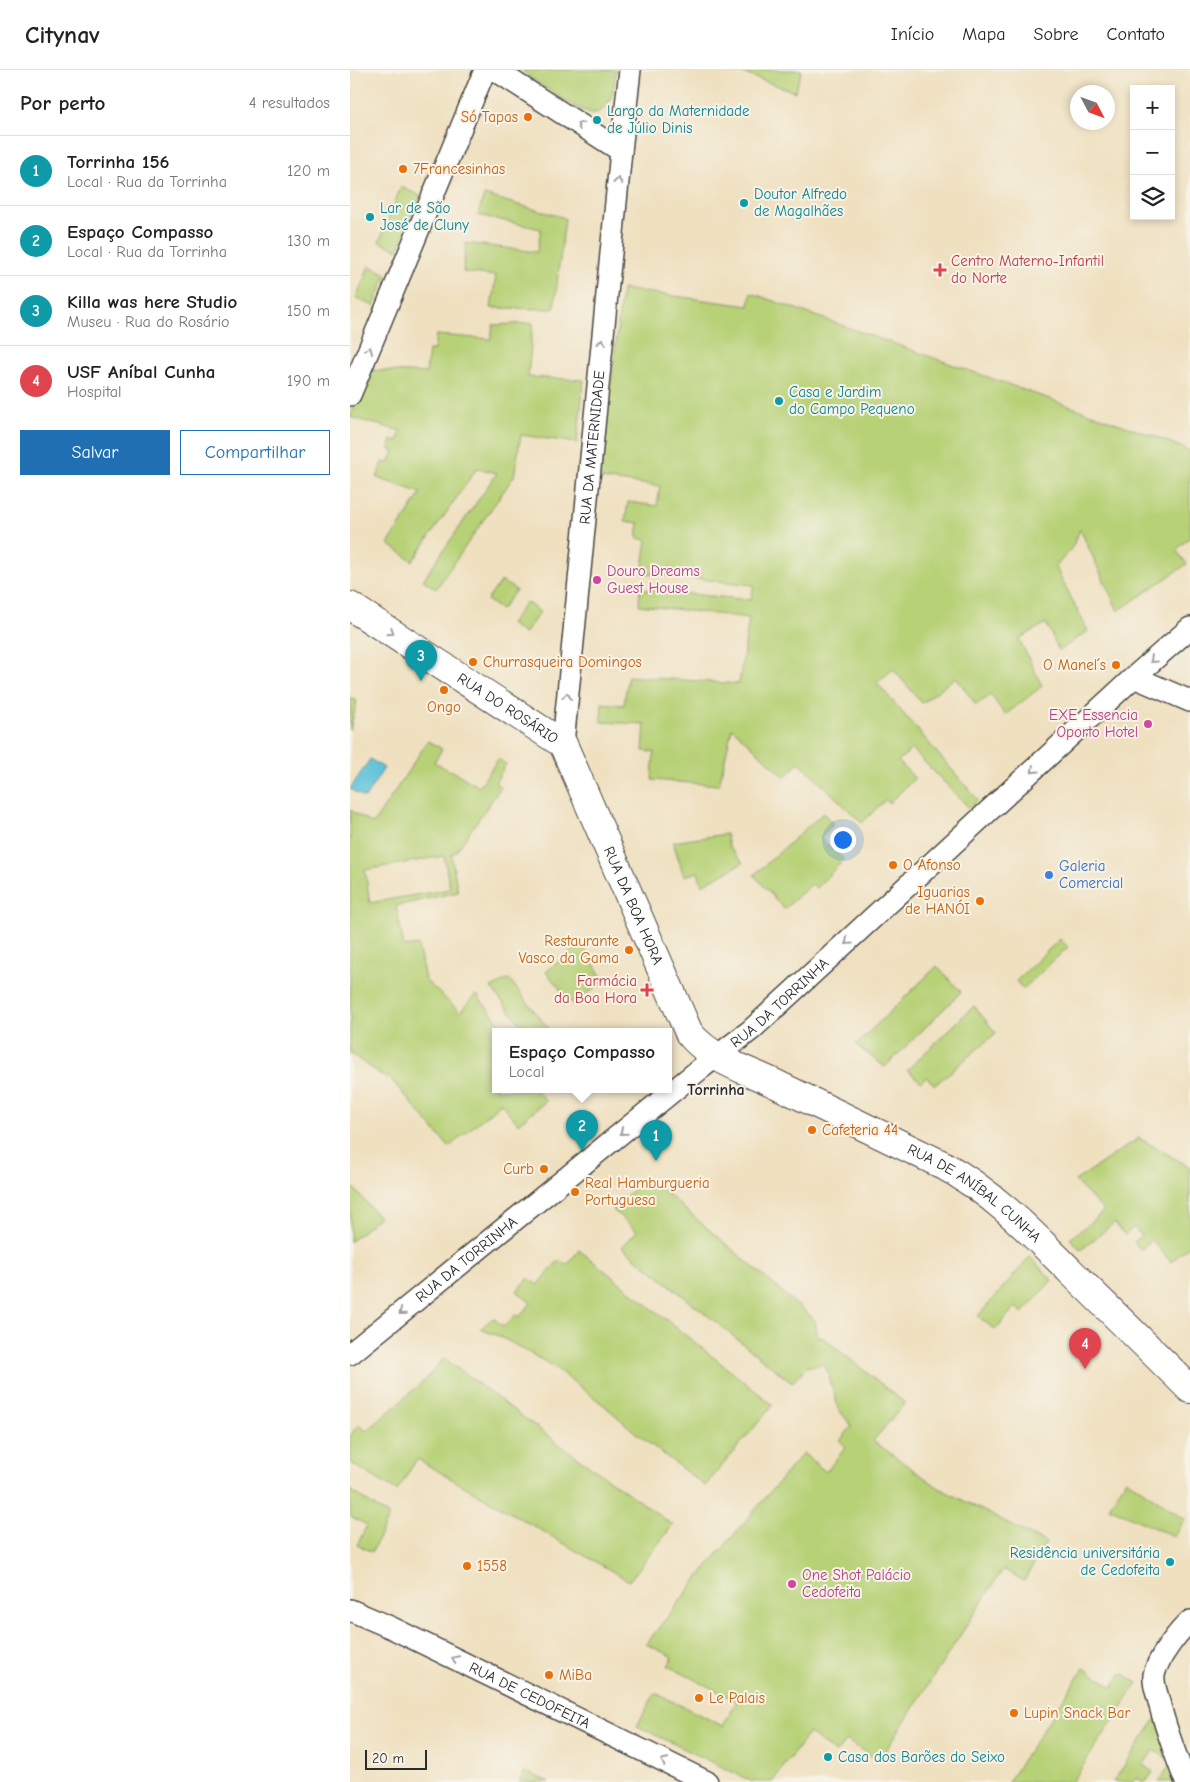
<!DOCTYPE html>
<html lang="pt">
<meta charset="utf-8">
<style>
body{margin:0;font-family:"Comic Neue",sans-serif;background:#f2f2f2;color:#222}
.controls{position:absolute;right:15px;top:15px;display:grid;overflow:hidden;border-radius:0px;box-shadow:0 2px 8px #0003}
.controls button{width:45px;height:45px;display:grid;place-items:center;padding:0;border:0;border-bottom:1px solid #e0e0e0;background:#fff;color:#222;font:25px sans-serif}
.compass{position:absolute;left:720px;top:15px;width:45px;height:45px;border-radius:50%;background:#fff;box-shadow:0 2px 8px #0003;rotate:131deg}
.scale{position:absolute;left:15px;bottom:12px;width:62px;box-sizing:border-box;padding-left:5px;border:2px solid #2b2b2b;border-top:0;font-size:14px;line-height:18px;white-space:nowrap;color:#2b2b2b;-webkit-text-stroke:4px #f7f3e8;paint-order:stroke}
.you{position:absolute;left:492px;top:769px;width:18px;height:18px;margin:-12px;border:4px solid #fff;border-radius:50%;background:#1a73e8;box-shadow:0 0 0 8px #1a73e833}
.badge{display:grid;place-items:center;width:32px;height:32px;border-radius:50%;background:#1f6fb2;color:#fff;font-size:16px;font-weight:700}
.pin{position:absolute;translate:-50% -41px;filter:drop-shadow(0 1px 2px #0008)}
.pin::after{content:'';position:absolute;top:26px;width:18px;height:15px;background:inherit;clip-path:polygon(0 0,100% 0,50% 100%)}
.popup{position:absolute;left:142px;top:958px;width:180px;height:65px;box-sizing:border-box;display:grid;place-content:center;border-radius:0px;background:#fff;filter:drop-shadow(0 1px 4px #0005);font-size:16px;white-space:nowrap;color:#767676}
.popup b{font-size:19px;color:#222}
.popup::after{content:'';position:absolute;left:50%;top:100%;margin-left:-10px;border:10px solid transparent;border-top-color:#fff}
.list{margin:0;padding:0;list-style:none}
h2{display:flex;justify-content:space-between;align-items:center;height:65px;margin:0;padding:0 20px;font-size:21px}
h2 small{font-size:16px;font-weight:400;color:#767676}
.list li{display:grid;grid-template-columns:32px 1fr auto;gap:15px;align-items:center;box-sizing:border-box;height:70px;padding:0 20px;border-top:1px solid #e0e0e0}
.list b{display:block;font-size:19px;white-space:nowrap}
.list p{margin:0;font-size:16px;white-space:nowrap;color:#767676}
.list em{font-size:16px;font-style:normal;color:#767676}
.actions{display:flex;gap:10px;padding:15px 20px}
.actions a{flex:1;padding:11px 0;border:1px solid #1f6fb2;border-radius:0px;text-align:center;font-size:18px;color:#1f6fb2}
.actions .main{background:#1f6fb2;color:#fff}
.icon{flex:none;width:28px;height:28px;fill:none;stroke:currentColor;stroke-width:2;stroke-linecap:round;stroke-linejoin:round}
.map{position:relative;flex:none;width:840px;height:1712px;overflow:hidden}
header{display:flex;align-items:center;gap:30px;box-sizing:border-box;height:70px;padding:0 25px;background:#fff;border-bottom:1px solid #e0e0e0}
header strong{font-size:24px}
nav{display:flex;gap:28px;margin-inline-start:auto;font-size:18px}
main{display:flex}
aside{flex:1;background:#fff}
.map>svg:first-child{display:block}
.green{fill:#b7d177;stroke:#717e51;fill-rule:evenodd}
.water{fill:#5dc2da;stroke:#447682}
.lines{fill:none;stroke-linecap:round;stroke-linejoin:round}
.minor-casing{stroke:#484641;stroke-width:24}
.tertiary-casing{stroke:#484641;stroke-width:30}
.minor{stroke:#fff;stroke-width:21}
.tertiary{stroke:#fff;stroke-width:28}
.oneway{stroke:#a0a0a0}
.food-dot{fill:#e8710a;stroke:#f7f3e8;stroke-width:2}
.culture-dot{fill:#0f9aa8;stroke:#f7f3e8;stroke-width:2}
.health-dot{fill:#e0444e;stroke:#f7f3e8;stroke-width:2}
.hotel-dot{fill:#d1479c;stroke:#f7f3e8;stroke-width:2}
.shop-dot{fill:#3f7fe0;stroke:#f7f3e8;stroke-width:2}
.labels{text-anchor:middle;dominant-baseline:central;stroke-width:4;stroke-linejoin:round;paint-order:stroke}
.culture-label{font-size:15px;fill:#0d838f;stroke:#f7f3e8;text-anchor:start}
.food-label{font-size:15px;fill:#c56008;stroke:#f7f3e8;text-anchor:start}
.health-label{font-size:15px;fill:#be3a42;stroke:#f7f3e8;text-anchor:start}
.street-label{font-size:15px;fill:#2b2b2b;stroke:#f7f3e8}
.hotel-label{font-size:15px;fill:#b23c85;stroke:#f7f3e8;text-anchor:start}
.shop-label{font-size:15px;fill:#366cbe;stroke:#f7f3e8;text-anchor:start}
.neighbourhood-label{font-size:16px;font-weight:bold;fill:#2b2b2b;stroke:#f7f3e8}
</style>
<header>
<strong>Citynav</strong>
<nav><a>Início</a><a>Mapa</a><a>Sobre</a><a>Contato</a></nav>
</header>
<main>
<aside>
<h2>Por perto<small>4 resultados</small></h2>
<ul class="list">
<li><span class="badge" style="background:#0f9aa8">1</span><div><b>Torrinha 156</b><p>Local · Rua da Torrinha</p></div><em>120 m</em></li>
<li><span class="badge" style="background:#0f9aa8">2</span><div><b>Espaço Compasso</b><p>Local · Rua da Torrinha</p></div><em>130 m</em></li>
<li><span class="badge" style="background:#0f9aa8">3</span><div><b>Killa was here Studio</b><p>Museu · Rua do Rosário</p></div><em>150 m</em></li>
<li><span class="badge" style="background:#e0444e">4</span><div><b>USF Aníbal Cunha</b><p>Hospital</p></div><em>190 m</em></li>
</ul>
<div class="actions"><a class="main">Salvar</a><a>Compartilhar</a></div>
</aside>
<div class="map">
<svg width="840" height="1712" viewBox="0 0 840 1712">
<rect width="100%" height="100%" fill="#f7f3e8"/>
<filter id="ink" filterUnits="userSpaceOnUse"><feTurbulence type="fractalNoise" baseFrequency=".02" numOctaves="2"/><feDisplacementMap in="SourceGraphic" scale="10" xChannelSelector="R" yChannelSelector="G"/><feConvolveMatrix kernelMatrix="1 2 1 2 8 2 1 2 1" color-interpolation-filters="sRGB"/></filter>
<filter id="wash" filterUnits="userSpaceOnUse"><feTurbulence type="fractalNoise" baseFrequency=".0096" numOctaves="4" result="noise"/><feDisplacementMap in="SourceGraphic" scale="20" xChannelSelector="R" yChannelSelector="G"/><feGaussianBlur stdDeviation="1.12" result="paint"/><feColorMatrix in="noise" values="0 0 0 0 0 0 0 0 0 0 0 0 0 0 0 0 0 1.4 0 .05"/><feComposite in="paint" operator="in"/></filter>
<g filter="url(#wash)">
<rect width="100%" height="100%" fill="#efe0c0"/>
<g class="green">
<path d="M 172,0 L 266,0 C 264,11 264,24 258,34 C 255,39 249,43 243,43 C 229,42 192,15 179,7 Z"/>
<path d="M 384,0 L 452,0 L 445,22 Z"/>
<path d="M 51,117 L 71,126 L 48,180 L 29,172 Z"/>
<path d="M 134,125 L 215,148 L 204,239 L 141,238 L 146,206 L 113,202 L 116,173 L 187,182 L 191,159 L 128,145 Z"/>
<path d="M 19,196 L 37,204 L 24,236 L 6,228 Z"/>
<path d="M 272,219 L 399,236 L 401,223 L 812,369 L 840,381 L 840,467 L 826,480 L 837,494 L 768,541 L 730,459 C 724,476 718,485 705,496 L 738,561 L 709,581 L 696,553 L 669,569 L 692,616 L 655,645 L 641,625 L 626,635 L 606,607 L 572,633 L 543,599 L 527,613 L 628,730 L 619,738 L 562,679 L 548,691 L 565,708 L 539,733 L 535,730 L 512,753 L 449,692 L 435,707 L 382,658 L 369,715 L 302,710 L 304,682 L 293,681 L 295,654 L 251,652 L 252,633 L 274,635 L 278,606 L 389,614 L 399,548 L 289,535 L 290,519 L 401,530 L 404,515 L 292,503 L 297,470 L 287,468 L 289,453 L 275,451 L 278,432 L 307,436 L 310,416 L 250,409 Z"/>
<path d="M 183,253 L 178,307 L 234,310 L 227,373 L 171,365 L 164,406 L 86,519 L 73,510 L 147,403 L 127,398 L 63,491 L 38,474 L 71,423 L 27,408 L 32,392 L 39,393 L 44,381 L 39,379 L 42,370 L 47,372 L 51,361 L 0,347 L 20,300 L 76,303 L 79,280 L 84,280 L 86,265 L 141,269 L 143,255 Z"/>
<path d="M 151,511 L 166,520 L 151,540 L 137,530 Z"/>
<path d="M 176,532 L 190,542 L 174,564 L 160,554 Z"/>
<path d="M 0,628 L 7,631 L 0,660 Z"/>
<path d="M 78,671 L 92,679 L 84,692 L 100,701 L 101,700 L 129,717 L 148,689 L 156,694 L 145,713 L 151,717 L 105,783 L 101,784 L 108,822 L 46,836 L 54,877 L 68,875 L 75,910 L 110,942 L 126,924 L 157,962 L 146,962 L 146,1020 L 186,1020 L 196,1031 L 168,1054 L 151,1033 L 99,1077 L 39,1007 L 37,1009 L 0,983 L 0,740 L 23,754 ZM 94,786 L 100,819 L 20,833 L 15,800 Z"/>
<path d="M 473,743 L 483,754 L 470,768 L 494,790 L 466,818 L 462,814 L 434,839 L 404,805 Z"/>
<path d="M 376,764 L 379,777 L 393,793 L 352,815 L 348,802 L 334,806 L 323,772 Z"/>
<path d="M 710,869 L 718,877 L 673,919 L 666,911 Z"/>
<path d="M 231,873 L 254,911 L 223,935 L 196,902 Z"/>
<path d="M 587,896 L 611,922 L 535,997 L 506,975 Z"/>
<path d="M 159,909 L 198,958 L 193,962 L 177,962 L 141,918 Z"/>
<path d="M 624,936 L 646,963 L 585,1015 L 576,1007 L 571,1012 L 557,1000 Z"/>
<path d="M 789,1068 L 840,1097 L 840,1175 L 821,1192 L 802,1170 L 791,1180 L 784,1172 L 791,1166 L 784,1157 L 775,1165 L 764,1153 L 731,1180 L 720,1169 L 754,1141 L 725,1111 Z"/>
<path d="M 302,1111 L 465,1250 L 468,1268 L 471,1266 L 555,1333 L 523,1371 L 589,1418 L 696,1473 L 674,1511 L 653,1499 L 529,1691 L 496,1670 L 486,1683 L 459,1663 L 422,1712 L 403,1712 L 287,1656 L 305,1623 L 373,1656 L 387,1631 L 318,1596 L 323,1587 L 296,1574 L 356,1498 L 453,1383 L 476,1402 L 496,1377 L 490,1371 L 502,1356 L 489,1340 L 475,1294 L 456,1297 L 442,1313 L 272,1177 L 287,1161 L 263,1140 L 289,1113 L 295,1118 Z"/>
<path d="M 0,1114 L 29,1147 L 0,1172 Z"/>
<path d="M 229,1180 L 423,1335 L 355,1416 L 287,1364 L 255,1336 L 203,1296 L 149,1266 L 130,1259 L 143,1248 L 154,1257 L 165,1245 L 169,1247 L 181,1233 L 167,1221 L 178,1208 L 188,1215 L 209,1190 L 217,1195 Z"/>
<path d="M 680,1187 L 702,1210 L 673,1243 L 665,1237 L 645,1260 L 628,1246 Z"/>
<path d="M 94,1288 L 213,1377 L 323,1455 L 279,1511 L 67,1389 L 47,1421 L 0,1393 L 0,1366 L 8,1355 L 17,1361 L 75,1310 Z"/>
<path d="M 776,1409 L 835,1449 L 824,1467 L 759,1437 Z"/>
<path d="M 0,1420 L 39,1446 L 22,1482 L 7,1475 L 17,1455 L 0,1446 Z"/>
<path d="M 734,1598 L 763,1617 L 772,1603 L 788,1613 L 722,1712 L 658,1712 Z"/>
<path d="M 807,1647 L 829,1712 L 809,1712 L 822,1692 L 804,1680 L 793,1695 L 803,1702 L 796,1712 L 793,1712 L 786,1707 L 783,1712 L 763,1712 Z"/>
<path d="M 174,1701 L 199,1712 L 169,1712 Z"/>
</g>
<path class="water" d="M 20,689 L 34,698 L 15,728 L 0,719 Z"/>
</g>
<g filter="url(#ink)">
<g class="lines">
<g class="minor-casing">
<g id="minor">
<path d="M 145,0 L 271,81"/>
<path d="M 0,325 L 135,0"/>
<path d="M 784,607 L 840,631"/>
<path id="s1" d="M 213,674 L 271,81 L 280,0"/>
<path id="s2" d="M 0,1284 L 350,999 L 401,960 L 784,607 L 840,558"/>
<path id="s3" d="M 0,1540 L 42,1558 L 357,1712"/>
<path d="M 836,1712 C 825,1684 815,1657 808,1628 C 806,1621 803,1613 804,1605 C 807,1589 828,1562 840,1551"/>
</g>
</g>
<g class="tertiary-casing">
<g id="tertiary">
<path id="s4" d="M 0,536 L 213,674 L 339,963 C 362,991 398,1000 430,1016 C 484,1042 538,1068 591,1094 C 641,1121 680,1161 720,1201 C 760,1240 800,1279 840,1319"/>
</g>
</g>
<use href="#minor" class="minor"/>
<use href="#tertiary" class="tertiary"/>
</g>
<defs><path id="oneway-chevron" d="M-2-3.5L2.5 0L-2 3.5" fill="none" stroke-width="1.6" stroke-linecap="round" stroke-linejoin="round" transform="scale(1.25)"/></defs>
<g class="oneway">
<use href="#oneway-chevron" transform="translate(230 55) rotate(-147)"/>
<use href="#oneway-chevron" transform="translate(268 111) rotate(-84)"/>
<use href="#oneway-chevron" transform="translate(252 272) rotate(-84)"/>
<use href="#oneway-chevron" transform="translate(19 280) rotate(-67)"/>
<use href="#oneway-chevron" transform="translate(41 562) rotate(33)"/>
<use href="#oneway-chevron" transform="translate(803 590) rotate(138)"/>
<use href="#oneway-chevron" transform="translate(217 626) rotate(-84)"/>
<use href="#oneway-chevron" transform="translate(684 700) rotate(137)"/>
<use href="#oneway-chevron" transform="translate(498 872) rotate(138)"/>
<use href="#oneway-chevron" transform="translate(273 1062) rotate(141)"/>
<use href="#oneway-chevron" transform="translate(52 1242) rotate(141)"/>
<use href="#oneway-chevron" transform="translate(105 1589) rotate(-154)"/>
<use href="#oneway-chevron" transform="translate(314 1691) rotate(-154)"/>
</g>
</g>
<g class="food-dot">
<circle cx="178" cy="47" r="5"/>
<circle cx="53" cy="99" r="5"/>
<circle cx="123" cy="592" r="5"/>
<circle cx="766" cy="595" r="5"/>
<circle cx="94" cy="620" r="5"/>
<circle cx="543" cy="795" r="5"/>
<circle cx="630" cy="831" r="5"/>
<circle cx="279" cy="880" r="5"/>
<circle cx="462" cy="1060" r="5"/>
<circle cx="194" cy="1099" r="5"/>
<circle cx="225" cy="1122" r="5"/>
<circle cx="117" cy="1496" r="5"/>
<circle cx="199" cy="1605" r="5"/>
<circle cx="349" cy="1628" r="5"/>
<circle cx="664" cy="1643" r="5"/>
</g>
<g class="culture-dot">
<circle cx="247" cy="50" r="5"/>
<circle cx="394" cy="133" r="5"/>
<circle cx="20" cy="147" r="5"/>
<circle cx="429" cy="331" r="5"/>
<circle cx="820" cy="1492" r="5"/>
<circle cx="478" cy="1687" r="5"/>
</g>
<g class="health-dot">
<path d="M587.5 192.5h5v5h5v5h-5v5h-5v-5h-5v-5h5z"/>
<path d="M294.5 912.5h5v5h5v5h-5v5h-5v-5h-5v-5h5z"/>
</g>
<g class="hotel-dot">
<circle cx="247" cy="510" r="5"/>
<circle cx="798" cy="654" r="5"/>
<circle cx="442" cy="1514" r="5"/>
</g>
<circle class="shop-dot" cx="699" cy="805" r="5"/>
<g class="labels">
<g class="culture-label">
<text x="257" y="41">Largo da Maternidade<tspan x="257" dy="17">de Júlio Dinis</tspan></text>
<text x="404" y="124">Doutor Alfredo<tspan x="404" dy="17">de Magalhães</tspan></text>
<text x="30" y="138">Lar de São<tspan x="30" dy="17">José de Cluny</tspan></text>
<text x="439" y="322">Casa e Jardim<tspan x="439" dy="17">do Campo Pequeno</tspan></text>
<text x="810" y="1483" text-anchor="end">Residência universitária<tspan x="810" dy="17">de Cedofeita</tspan></text>
<text x="488" y="1687">Casa dos Barões do Seixo</text>
</g>
<g class="food-label">
<text x="168" y="47" text-anchor="end">Só Tapas</text>
<text x="63" y="99">7Francesinhas</text>
<text x="133" y="592">Churrasqueira Domingos</text>
<text x="756" y="595" text-anchor="end">O Manel´s</text>
<text x="94" y="637" text-anchor="middle">Ongo</text>
<text x="553" y="795">O Afonso</text>
<text x="620" y="822" text-anchor="end">Iguarias<tspan x="620" dy="17">de HANÓI</tspan></text>
<text x="269" y="871" text-anchor="end">Restaurante<tspan x="269" dy="17">Vasco da Gama</tspan></text>
<text x="472" y="1060">Cafeteria 44</text>
<text x="184" y="1099" text-anchor="end">Curb</text>
<text x="235" y="1113">Real Hamburgueria<tspan x="235" dy="17">Portuguesa</tspan></text>
<text x="127" y="1496">1558</text>
<text x="209" y="1605">MiBa</text>
<text x="359" y="1628">Le Palais</text>
<text x="674" y="1643">Lupin Snack Bar</text>
</g>
<g class="health-label">
<text x="601" y="191">Centro Materno-Infantil<tspan x="601" dy="17">do Norte</tspan></text>
<text x="287" y="911" text-anchor="end">Farmácia<tspan x="287" dy="17">da Boa Hora</tspan></text>
</g>
<g class="street-label">
<text stroke="none"><textPath href="#s1" startOffset="298">RUA DA MATERNIDADE</textPath></text>
<text stroke="none"><textPath href="#s4" startOffset="188">RUA DO ROSÁRIO</textPath></text>
<text stroke="none"><textPath href="#s4" startOffset="430">RUA DA BOA HORA</textPath></text>
<text stroke="none"><textPath href="#s2" startOffset="555">RUA DA TORRINHA</textPath></text>
<text stroke="none"><textPath href="#s4" startOffset="898">RUA DE ANÍBAL CUNHA</textPath></text>
<text stroke="none"><textPath href="#s2" startOffset="150">RUA DA TORRINHA</textPath></text>
<text stroke="none"><textPath href="#s3" startOffset="199">RUA DE CEDOFEITA</textPath></text>
</g>
<g class="hotel-label">
<text x="257" y="501">Douro Dreams<tspan x="257" dy="17">Guest House</tspan></text>
<text x="788" y="645" text-anchor="end">EXE Essencia<tspan x="788" dy="17">Oporto Hotel</tspan></text>
<text x="452" y="1505">One Shot Palácio<tspan x="452" dy="17">Cedofeita</tspan></text>
</g>
<g class="shop-label">
<text x="709" y="796">Galeria<tspan x="709" dy="17">Comercial</tspan></text>
</g>
<g class="neighbourhood-label">
<text x="366" y="1020">Torrinha</text>
</g>
</g>
</svg>
<div class="controls">
<button>+</button>
<button>−</button>
<button><svg class="icon" aria-label="layers" viewBox="0 0 24 24"><path d="M12 4l9 5-9 5-9-5zM3 14l9 5 9-5"/></svg></button>
</div>
<svg class="compass" viewBox="-18 -18 36 36"><path d="M0-13l5 13h-10z" fill="#e53935"/><path d="M0 13l5-13h-10z" fill="#767676"/></svg>
<div class="scale">20 m</div>
<div class="you"></div>
<div class="pin badge" style="left:306px;top:1091px;background:#0f9aa8">1</div>
<div class="pin badge" style="left:232px;top:1081px;background:#0f9aa8">2</div>
<div class="popup"><b>Espaço Compasso</b>Local</div>
<div class="pin badge" style="left:71px;top:611px;background:#0f9aa8">3</div>
<div class="pin badge" style="left:735px;top:1299px;background:#e0444e">4</div>
</div>
</main>
